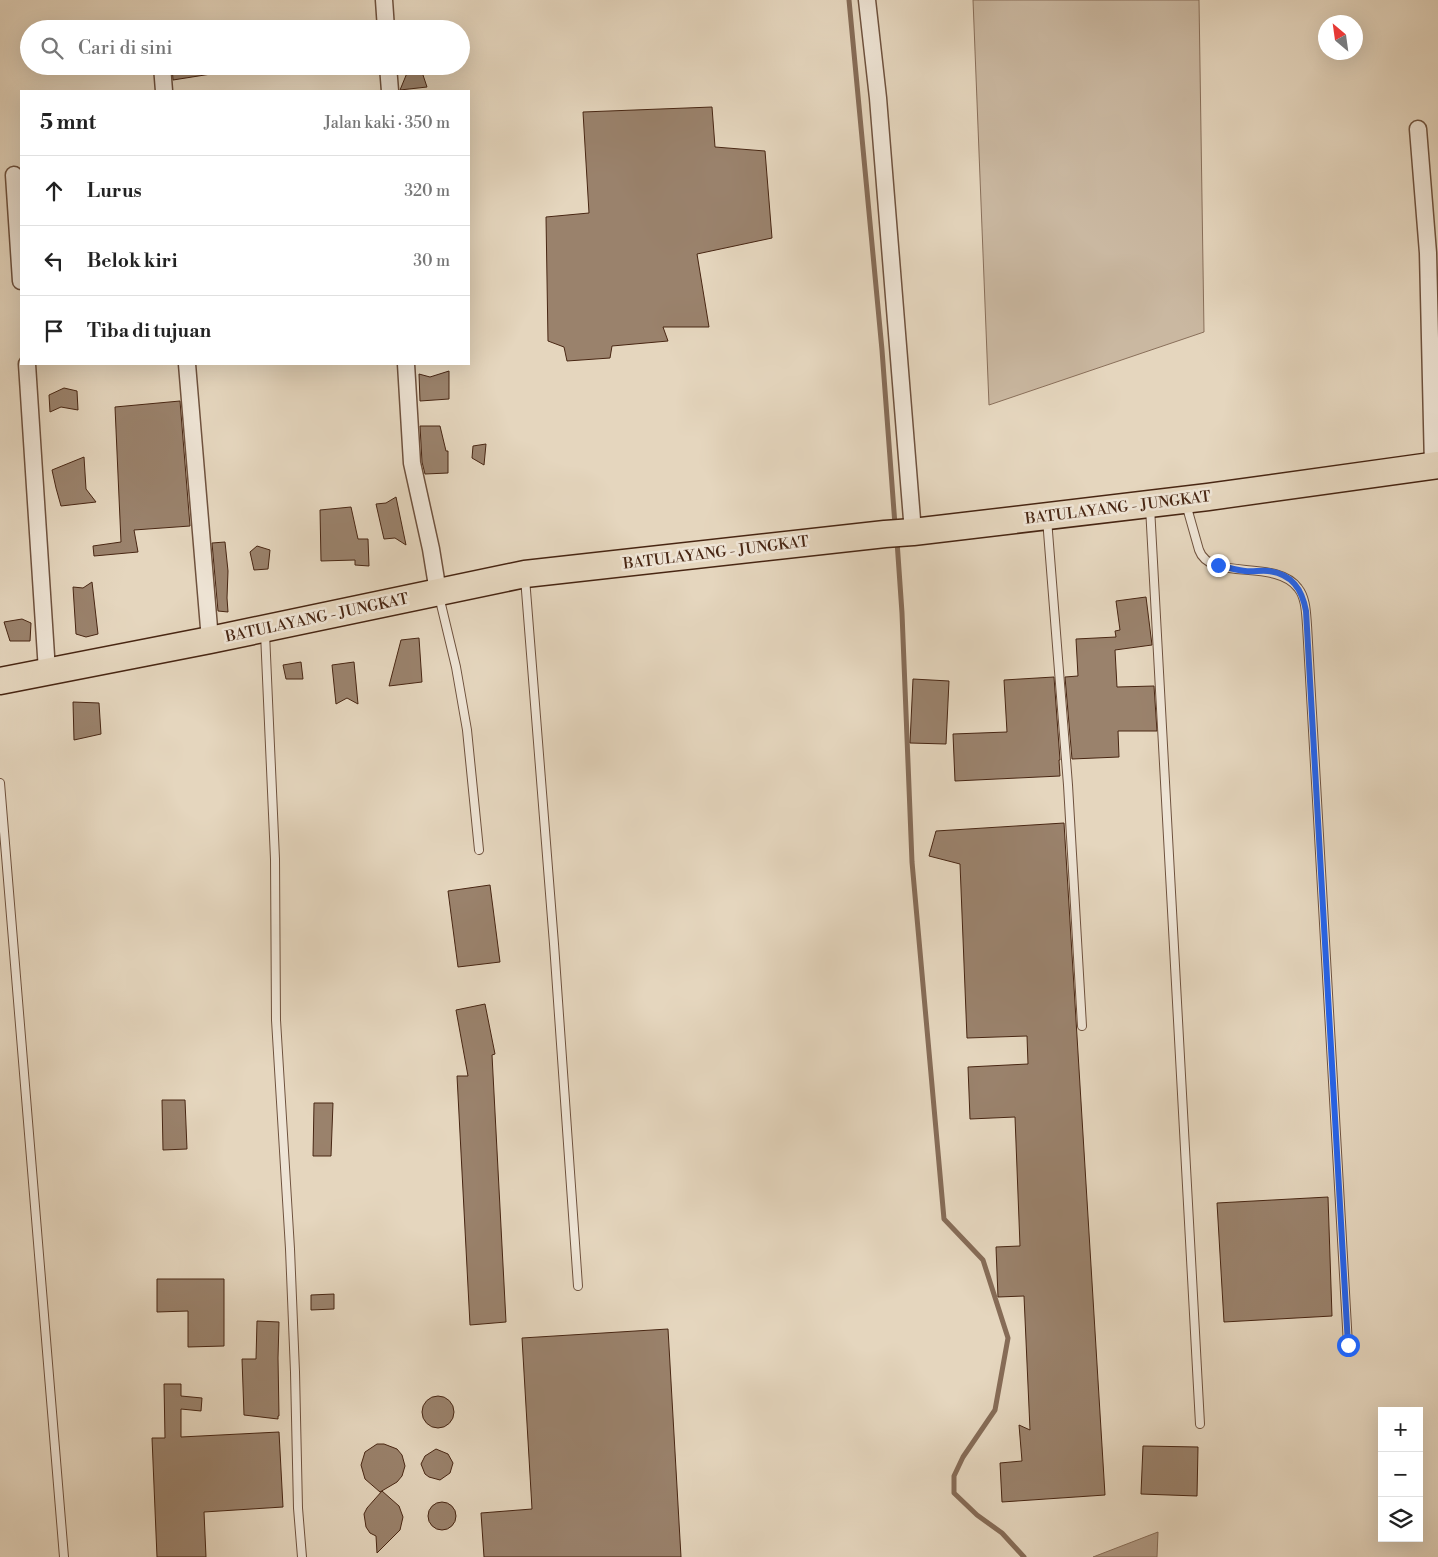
<!DOCTYPE html>
<html lang="id">
<meta charset="utf-8">
<style>
body{margin:0;font-family:"Libre Bodoni",serif;background:#f2f2f2;color:#222}
.controls{position:absolute;right:15px;bottom:15px;display:grid;overflow:hidden;border-radius:0px;box-shadow:0 5px 20px #0002}
.controls button{width:45px;height:45px;display:grid;place-items:center;padding:0;border:0;border-bottom:1px solid #e0e0e0;background:#fff;color:#222;font:25px sans-serif}
.compass{position:absolute;left:1318px;top:15px;width:45px;height:45px;border-radius:50%;background:#fff;box-shadow:0 5px 20px #0002;rotate:331deg}
.stop{position:absolute;width:15px;height:15px;margin:-11px;border:4px solid #2563eb;border-radius:50%;background:#fff}
.stop.end{background:#2563eb;border-color:#fff;box-shadow:0 1px 5px #0008}
.list{margin:0;padding:0;list-style:none}
h2{display:flex;justify-content:space-between;align-items:center;height:65px;margin:0;padding:0 20px;font-size:21px}
h2 small{font-size:16px;font-weight:400;color:#767676}
.list li{display:grid;grid-template-columns:32px 1fr auto;gap:15px;align-items:center;box-sizing:border-box;height:70px;padding:0 20px;border-top:1px solid #e0e0e0}
.list b{display:block;font-size:19px;white-space:nowrap}
.list em{font-size:16px;font-style:normal;color:#767676}
.icon{flex:none;width:28px;height:28px;fill:none;stroke:currentColor;stroke-width:2;stroke-linecap:round;stroke-linejoin:round}
.map{position:relative;flex:none;width:1438px;height:1557px;overflow:hidden}
.search{position:absolute;background:#fff;box-shadow:0 5px 20px #0002;left:20px;top:20px;width:450px;height:55px;display:flex;align-items:center;gap:12px;box-sizing:border-box;padding:0 18px;border-radius:28px;color:#767676;font-size:19px}
.panel{position:absolute;background:#fff;box-shadow:0 5px 20px #0002;left:20px;top:90px;width:450px;height:275px;border-radius:0px}
.map>svg:first-child{display:block}
.green{fill:#cab8a1;stroke:#896f5a}
.water{fill:#b09a84;stroke:#866c57}
.lines{fill:none;stroke-linecap:round;stroke-linejoin:round}
.stream{stroke:#866c57;stroke-width:5}
.building{fill:#9a826c;stroke:#482613}
.service-casing{stroke:#6f523e;stroke-width:10}
.minor-casing{stroke:#6f523e;stroke-width:19}
.trunk-casing{stroke:#482613;stroke-width:29}
.service{stroke:#eee4d5;stroke-width:8}
.minor{stroke:#eee4d5;stroke-width:16}
.trunk{stroke:#e5d6be;stroke-width:26}
.route{stroke:#2563eb;stroke-width:6}
.labels{text-anchor:middle;dominant-baseline:central;stroke-width:5;stroke-linejoin:round;paint-order:stroke}
.street-label{font-size:15px;fill:#482613;stroke:#eee4d5}
</style>
<div class="map">
<svg width="1438" height="1557" viewBox="0 0 1438 1557">
<rect width="100%" height="100%" fill="#e5d6be"/>
<filter id="stains"><feTurbulence type="fractalNoise" baseFrequency=".004" numOctaves="4"/><feColorMatrix values="0 0 0 0 .2 0 0 0 0 .09 0 0 0 0 .02 0 0 0 .5 -.17"/></filter>
<radialGradient id="worn" r=".72"><stop offset=".6" stop-color="#630" stop-opacity="0"/><stop offset="1" stop-color="#630" stop-opacity=".3"/></radialGradient>
<path class="green" d="M 973,0 L 1199,0 L 1204,332 L 989,405 Z"/>
<path class="water" d="M 1158,1532 L 1157,1557 L 1093,1557 Z"/>
<g class="lines">
<g class="stream">
<path d="M 849,0 L 882,350 L 895,525"/>
<path d="M 897,541 L 902,613 L 912,862 L 944,1219 L 983,1260 L 1008,1338 L 995,1410 L 963,1457 L 954,1476 L 954,1493 L 977,1515 L 1002,1533 L 1024,1557"/>
</g>
</g>
<g class="building">
<path d="M 172,66 L 210,66 L 211,74 L 173,80 Z"/>
<path d="M 422,72 L 427,87 L 400,90 L 407,73 Z"/>
<path d="M 712,107 L 715,147 L 765,151 L 772,238 L 697,254 L 709,327 L 663,327 L 668,341 L 612,346 L 610,358 L 567,361 L 564,347 L 548,341 L 546,217 L 589,213 L 583,112 Z"/>
<path d="M 449,371 L 449,399 L 420,401 L 419,374 L 430,377 Z"/>
<path d="M 64,388 L 77,391 L 78,410 L 61,407 L 50,412 L 49,395 Z"/>
<path d="M 180,401 L 190,526 L 134,530 L 138,552 L 94,556 L 93,546 L 121,542 L 115,407 Z"/>
<path d="M 420,426 L 440,426 L 446,451 L 448,451 L 448,473 L 425,474 L 422,462 Z"/>
<path d="M 486,444 L 484,465 L 472,458 L 473,446 Z"/>
<path d="M 84,457 L 86,489 L 96,502 L 61,506 L 56,488 L 52,470 Z"/>
<path d="M 396,497 L 406,545 L 395,538 L 384,539 L 376,504 L 386,503 Z"/>
<path d="M 351,507 L 358,539 L 368,539 L 369,566 L 355,565 L 355,560 L 321,561 L 320,510 Z"/>
<path d="M 225,542 L 228,571 L 227,598 L 228,612 L 218,611 L 212,543 Z"/>
<path d="M 257,546 L 270,550 L 268,569 L 254,570 L 250,552 Z"/>
<path d="M 92,582 L 98,634 L 86,637 L 76,634 L 73,587 L 83,588 Z"/>
<path d="M 1146,597 L 1152,645 L 1115,650 L 1117,687 L 1154,686 L 1157,731 L 1118,731 L 1119,757 L 1072,759 L 1065,677 L 1078,676 L 1076,639 L 1116,637 L 1115,631 L 1120,630 L 1116,601 Z"/>
<path d="M 22,619 L 31,623 L 30,641 L 10,641 L 4,622 Z"/>
<path d="M 419,638 L 422,682 L 389,686 L 401,640 Z"/>
<path d="M 301,662 L 303,679 L 286,679 L 283,665 Z"/>
<path d="M 354,662 L 358,704 L 347,698 L 336,704 L 332,665 Z"/>
<path d="M 1054,677 L 1060,760 L 1059,760 L 1060,776 L 955,781 L 953,734 L 1007,732 L 1004,680 Z"/>
<path d="M 913,679 L 949,681 L 946,744 L 910,743 Z"/>
<path d="M 73,702 L 99,703 L 101,734 L 74,740 Z"/>
<path d="M 1064,823 L 1105,1495 L 1002,1502 L 1000,1463 L 1022,1461 L 1019,1425 L 1030,1430 L 1024,1296 L 998,1297 L 996,1247 L 1020,1246 L 1015,1117 L 970,1119 L 968,1067 L 1028,1064 L 1027,1036 L 967,1038 L 960,864 L 929,856 L 936,831 Z"/>
<path d="M 490,885 L 500,962 L 458,967 L 448,891 Z"/>
<path d="M 485,1004 L 495,1054 L 492,1055 L 506,1322 L 470,1325 L 457,1076 L 468,1076 L 456,1010 Z"/>
<path d="M 162,1100 L 185,1100 L 187,1149 L 163,1150 Z"/>
<path d="M 314,1103 L 333,1103 L 331,1156 L 313,1156 Z"/>
<path d="M 1328,1197 L 1332,1316 L 1224,1322 L 1217,1203 Z"/>
<path d="M 157,1279 L 224,1279 L 224,1346 L 188,1347 L 188,1311 L 157,1312 Z"/>
<path d="M 334,1294 L 334,1309 L 311,1310 L 311,1295 Z"/>
<path d="M 257,1321 L 279,1322 L 278,1358 L 279,1416 L 278,1416 L 278,1419 L 244,1415 L 242,1359 L 256,1359 Z"/>
<path d="M 668,1329 L 681,1557 L 484,1557 L 481,1513 L 532,1509 L 522,1338 Z"/>
<path d="M 164,1384 L 181,1384 L 181,1396 L 202,1398 L 201,1411 L 181,1409 L 181,1437 L 279,1432 L 283,1507 L 204,1512 L 206,1557 L 157,1557 L 152,1438 L 165,1438 Z"/>
<circle cx="438" cy="1412" r="16"/>
<path d="M 377,1444 L 384,1444 L 397,1449 L 402,1455 L 405,1466 L 402,1476 L 397,1482 L 380,1492 L 365,1479 L 361,1465 L 365,1452 Z"/>
<path d="M 1143,1446 L 1198,1447 L 1197,1496 L 1141,1494 Z"/>
<path d="M 436,1449 L 448,1454 L 453,1463 L 450,1473 L 440,1480 L 429,1477 L 425,1474 L 421,1464 L 425,1456 Z"/>
<path d="M 382,1491 L 399,1506 L 403,1517 L 400,1530 L 377,1553 L 376,1536 L 370,1533 L 366,1527 L 364,1514 L 367,1508 Z"/>
<circle cx="442" cy="1516" r="14"/>
</g>
<g class="lines">
<g class="service-casing">
<g id="service">
<path d="M 1186,504 L 1199,550 C 1210,582 1276,558 1298,588 C 1306,598 1306,613 1307,625 L 1348,1345"/>
<path d="M 1150,507 L 1200,1424"/>
<path d="M 1047,519 L 1068,785 L 1082,1026"/>
<path d="M 525,578 L 554,944 L 578,1286"/>
<path d="M 439,596 L 456,667 L 467,730 L 479,850"/>
<path d="M 265,633 L 275,859 L 276,1020 L 290,1249 L 295,1372 L 298,1508 L 302,1557"/>
<path d="M 0,783 L 64,1557"/>
</g>
</g>
<g class="minor-casing">
<g id="minor">
<path d="M 384,0 L 386,29"/>
<path d="M 867,0 L 878,98 L 913,532"/>
<path d="M 162,66 L 164,91"/>
<path d="M 388,66 L 390,91"/>
<path d="M 1418,129 L 1428,253 L 1433,466"/>
<path d="M 14,175 L 21,281"/>
<path d="M 27,364 L 47,671"/>
<path d="M 187,364 L 210,640"/>
<path d="M 406,364 L 412,463 L 431,549 L 438,592"/>
</g>
</g>
<g class="trunk-casing">
<path id="trunk" d="M 0,681 L 210,640 L 525,574 L 885,534 L 913,532 L 1208,497 L 1438,465"/>
</g>
<use href="#service" class="service"/>
<use href="#minor" class="minor"/>
<use href="#trunk" class="trunk"/>
</g>
<g class="lines">
<path class="route" d="M 1218,565 C 1227,567 1236,570 1245,571 C 1253,572 1261,570 1268,571 C 1292,574 1302,589 1306,611 L 1348,1345"/>
</g>
<g class="labels">
<g class="street-label">
<text transform="translate(1118 508) rotate(-7)">BATULAYANG - JUNGKAT</text>
<text transform="translate(716 553) rotate(-7)">BATULAYANG - JUNGKAT</text>
<text transform="translate(317 618) rotate(-12)">BATULAYANG - JUNGKAT</text>
</g>
</g>
<rect width="100%" height="100%" filter="url(#stains)"/>
<rect width="100%" height="100%" fill="url(#worn)"/>
</svg>
<div class="controls">
<button>+</button>
<button>−</button>
<button><svg class="icon" aria-label="layers" viewBox="0 0 24 24"><path d="M12 4l9 5-9 5-9-5zM3 14l9 5 9-5"/></svg></button>
</div>
<svg class="compass" viewBox="-18 -18 36 36"><path d="M0-13l5 13h-10z" fill="#e53935"/><path d="M0 13l5-13h-10z" fill="#767676"/></svg>
<div class="stop" style="left:1348px;top:1345px"></div>
<div class="stop end" style="left:1218px;top:565px"></div>
<div class="search"><svg class="icon" aria-label="search" viewBox="0 0 24 24"><circle cx="10" cy="10" r="6"/><path d="M15 15l6 6"/></svg>Cari di sini</div>
<section class="panel">
<h2>5 mnt<small>Jalan kaki · 350 m</small></h2>
<ul class="list">
<li><svg class="icon" aria-label="ahead" viewBox="0 0 24 24"><path d="M12 20V5M6 11l6-6 6 6"/></svg><div><b>Lurus</b></div><em>320 m</em></li>
<li><svg class="icon" aria-label="left" viewBox="0 0 24 24"><path d="M17 20v-9H6M10 6l-5 5 5 5"/></svg><div><b>Belok kiri</b></div><em>30 m</em></li>
<li><svg class="icon" aria-label="arrive" viewBox="0 0 24 24"><path d="M6 21V4h12l-3 4 3 4H6"/></svg><div><b>Tiba di tujuan</b></div></li>
</ul>
</section>
</div>
